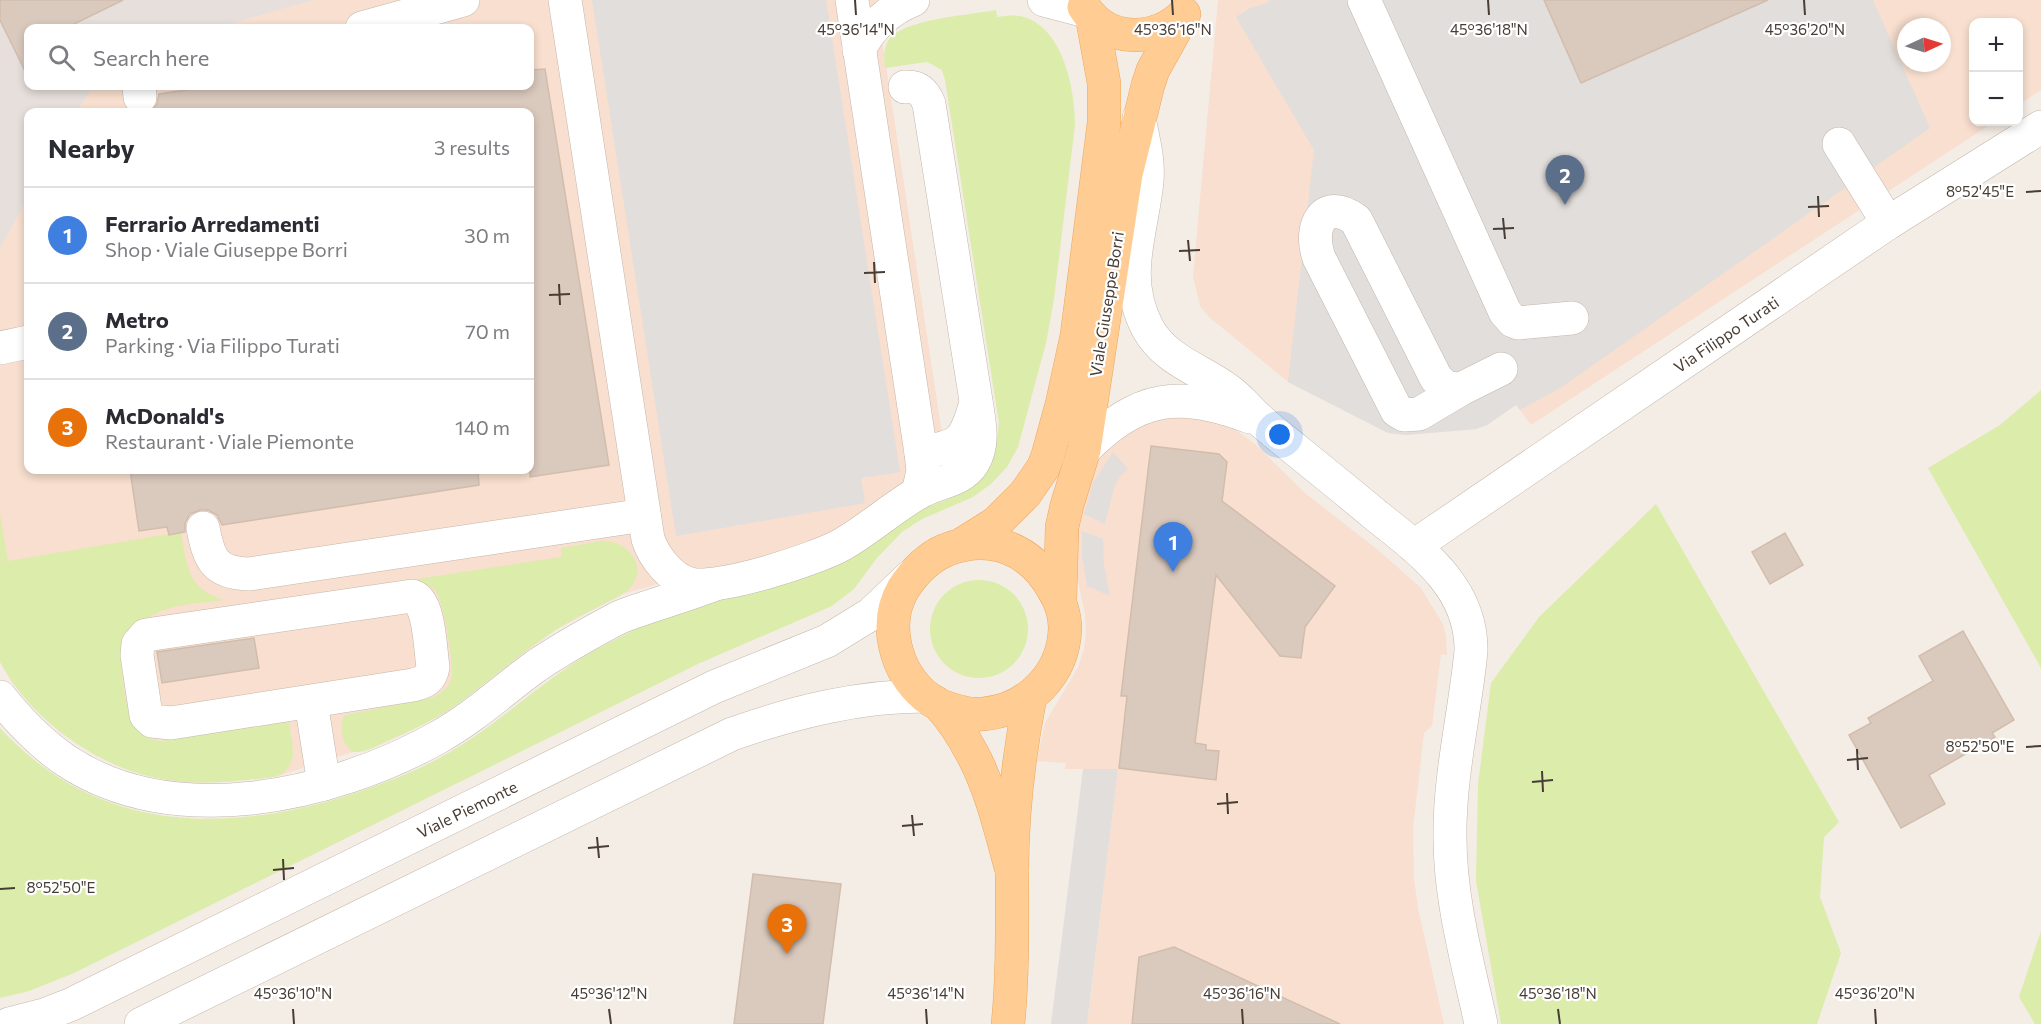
<!DOCTYPE html>
<meta charset="utf-8">
<style>
body{margin:0;font-family:Commissioner,sans-serif;background:#f2f2f3;color:#2b2b33}
.controls{position:absolute;right:18px;top:18px;display:grid;overflow:hidden;border-radius:12px;box-shadow:0 3px 9px #0003}
.controls button{width:54px;height:54px;display:grid;place-items:center;padding:0;border:0;border-bottom:2px solid #e1e1e2;background:#fff;color:#2b2b33;font:30px sans-serif}
.compass{position:absolute;left:1897px;top:18px;width:54px;height:54px;border-radius:50%;background:#fff;box-shadow:0 3px 9px #0003;rotate:86deg}
.you{position:absolute;left:1280px;top:435px;width:21px;height:21px;margin:-15px;border:4px solid #fff;border-radius:50%;background:#1a73e8;box-shadow:0 0 0 9px #1a73e833}
.badge{display:grid;place-items:center;width:39px;height:39px;border-radius:50%;background:#ff121a;color:#fff;font-size:20px;font-weight:700}
.pin{position:absolute;translate:-50% -50px;filter:drop-shadow(0 2px 3px #0008)}
.pin::after{content:'';position:absolute;top:32px;width:21px;height:18px;background:inherit;clip-path:polygon(0 0,100% 0,50% 100%)}
.list{margin:0;padding:0;list-style:none}
h2{display:flex;justify-content:space-between;align-items:center;height:78px;margin:0;padding:0 24px;font-size:26px}
h2 small{font-size:20px;font-weight:400;color:#7c7c81}
.list li{display:grid;grid-template-columns:39px 1fr auto;gap:18px;align-items:center;box-sizing:border-box;height:96px;padding:0 24px;border-top:2px solid #e1e1e2}
.list b{display:block;font-size:22px;white-space:nowrap}
.list p{margin:0;font-size:20px;white-space:nowrap;color:#7c7c81}
.list em{font-size:20px;font-style:normal;color:#7c7c81}
.icon{flex:none;width:33px;height:33px;fill:none;stroke:currentColor;stroke-width:2;stroke-linecap:round;stroke-linejoin:round}
.map{position:relative;flex:none;width:2041px;height:1024px;overflow:hidden}
.search{position:absolute;background:#fff;box-shadow:0 3px 9px #0003;left:24px;top:24px;width:510px;height:66px;display:flex;align-items:center;gap:15px;box-sizing:border-box;padding:0 21px;border-radius:12px;color:#7c7c81;font-size:22px}
.panel{position:absolute;background:#fff;box-shadow:0 3px 9px #0003;left:24px;top:108px;width:510px;height:366px;border-radius:12px}
.map>svg:first-child{display:block}
.commercial{fill:#f8dfcf;fill-rule:evenodd}
.industrial{fill:#e6dfdb}
.green{fill:#dbecab}
.parking{fill:#e2dedb}
.building{fill:#dac9bd;stroke:#d2bdad;stroke-width:1.5}
.lines{fill:none;stroke-linecap:round;stroke-linejoin:round}
.minor-casing{stroke:#c4b6aa;stroke-width:34}
.major-casing{stroke:#eea65a;stroke-width:34}
.minor{stroke:#fff;stroke-width:33}
.major{stroke:#ffcd94;stroke-width:33}
.ticks{fill:none;stroke:#483d34;stroke-width:2}
.labels{text-anchor:middle;dominant-baseline:central;stroke-width:4.5;stroke-linejoin:round;paint-order:stroke}
.street-label{font-size:16px;fill:#483d34;stroke:#fff}
.ticks-label{font-size:15px;text-anchor:middle;fill:#483d34;stroke:#fff;stroke-width:4.5;stroke-linejoin:round;paint-order:stroke}
</style>
<div class="map">
<svg width="2041" height="1024" viewBox="0 0 2041 1024">
<rect width="100%" height="100%" fill="#f4ede6"/>
<g class="commercial">
<path d="M 314,0 L 876,0 L 946,460 L 845,526 L 793,550 L 694,574 L 623,594 L 555,630 L 445,713 L 404,734 L 370,749 L 353,752 L 275,777 L 199,783 L 182,782 L 153,777 L 99,757 L 61,733 L 29,703 L 11,681 L 0,662 L 0,248 L 28,198 L 28,470 L 530,470 L 530,112 L 77,112 L 93,86 L 530,86 L 530,28 L 215,28 Z"/>
<path d="M 1218,0 L 2041,0 L 2041,90 L 2019,105 L 2018,22 L 1974,22 L 1974,122 L 1994,122 L 1531,425 L 1516,405 L 1487,425 L 1476,429 L 1406,435 L 1388,433 L 1288,382 L 1209,317 L 1200,306 L 1193,276 ZM 1906,27 L 1942,27 L 1942,63 L 1906,63 Z"/>
<path d="M 1195,415 L 1233,428 L 1255,444 L 1305,493 L 1378,550 L 1421,588 L 1443,624 L 1446,635 L 1447,655 L 1441,654 L 1432,726 L 1424,733 L 1413,829 L 1414,878 L 1418,908 L 1444,1024 L 1087,1024 L 1118,769 L 1065,769 L 1066,763 L 1037,761 L 1045,723 L 1078,667 L 1084,649 L 1086,633 L 1085,615 L 1076,572 L 1075,530 L 1095,462 L 1112,440 L 1162,416 Z"/>
</g>
<path class="industrial" d="M 0,0 L 314,0 L 215,28 L 28,28 L 28,86 L 93,86 L 77,112 L 28,112 L 28,198 L 0,248 Z"/>
<g class="green">
<path d="M 996,10 L 997,17 C 1004,16 1013,15 1020,16 C 1063,25 1075,89 1075,125 L 1054,299 L 1046,343 L 1018,447 L 1007,467 L 991,484 L 973,497 L 922,519 L 902,532 L 877,558 L 854,589 L 832,606 L 700,663 L 74,973 L 29,991 L 0,998 L 0,728 C 92,828 212,835 336,799 C 375,787 415,773 450,752 C 496,725 535,688 580,659 C 592,651 607,644 620,637 C 656,618 695,604 733,588 C 796,561 860,535 923,508 L 944,501 L 959,493 L 996,445 L 999,423 L 945,80 L 942,70 L 927,62 L 885,68 C 884,58 883,50 888,41 C 901,19 971,15 996,10 Z"/>
<path d="M 2041,390 L 2041,668 L 1928,468 L 2000,425 Z"/>
<path d="M 1656,504 L 1839,822 L 1824,837 L 1820,897 L 1841,953 L 1817,1024 L 1501,1024 L 1476,881 L 1478,784 L 1491,683 L 1539,617 Z"/>
<path d="M 0,515 L 8,561 L 181,532 C 187,566 187,589 224,600 C 198,604 167,603 145,620 C 139,624 124,642 122,648 C 118,657 127,712 131,721 C 137,732 148,740 161,741 L 289,722 C 290,734 296,751 291,762 C 289,768 284,773 279,775 C 272,778 264,778 257,779 C 222,783 187,785 152,777 C 133,773 114,765 97,756 C 56,733 23,703 0,662 Z"/>
<path d="M 602,541 C 627,539 650,567 629,589 C 621,597 608,601 598,607 C 583,614 568,622 554,631 C 521,653 491,679 459,703 C 438,718 415,729 391,739 C 379,745 366,753 353,752 C 342,745 338,726 345,715 L 431,698 C 440,695 447,689 451,680 C 455,667 444,603 436,592 C 432,586 424,582 417,579 L 561,557 L 561,548 Z"/>
<circle cx="979" cy="629" r="49"/>
<path d="M 2041,931 L 2041,1024 L 2035,1024 L 2019,997 Z"/>
</g>
<g class="parking">
<path d="M 592,0 L 826,0 L 900,472 L 861,478 L 865,503 L 676,536 Z"/>
<path d="M 1269,0 L 1873,0 L 1930,128 L 1562,387 L 1520,410 L 1516,405 L 1487,425 L 1476,429 L 1406,435 L 1388,433 L 1288,382 L 1314,150 L 1236,17 L 1250,8 L 1268,3 Z"/>
<path d="M 1113,452 L 1128,469 L 1119,477 L 1114,488 L 1105,524 L 1084,514 L 1093,483 Z"/>
<path d="M 1082,531 L 1103,539 L 1104,565 L 1110,596 L 1087,586 L 1082,556 Z"/>
<path d="M 1083,769 L 1118,769 L 1087,1024 L 1051,1024 Z"/>
</g>
<g class="building">
<path d="M 0,0 L 123,0 L 66,28 L 28,28 L 28,77 L 0,20 Z"/>
<path d="M 1544,0 L 1768,0 L 1581,83 Z"/>
<path d="M 545,69 L 609,465 L 530,477 L 530,112 L 150,112 L 157,104 L 159,94 L 214,86 L 530,86 L 530,70 Z"/>
<path d="M 1151,446 L 1219,454 L 1227,462 L 1222,501 L 1335,586 L 1305,627 L 1301,658 L 1280,656 L 1216,575 L 1195,743 L 1206,745 L 1206,750 L 1219,751 L 1216,780 L 1119,768 L 1127,696 L 1121,696 Z"/>
<path d="M 130,470 L 478,470 L 479,485 L 222,525 L 217,515 L 208,510 L 200,510 L 190,514 L 185,523 L 185,532 L 169,535 L 167,527 L 139,531 Z"/>
<path d="M 1785,533 L 1803,565 L 1770,584 L 1752,552 Z"/>
<path d="M 1963,631 L 2014,720 L 1992,733 L 1995,737 L 1929,775 L 1945,804 L 1901,828 L 1849,735 L 1871,723 L 1868,718 L 1933,681 L 1919,656 Z"/>
<path d="M 254,638 L 259,668 L 162,683 L 157,652 Z"/>
<path d="M 753,874 L 841,884 L 823,1024 L 734,1024 Z"/>
<path d="M 1174,947 L 1340,1024 L 1132,1024 L 1139,957 Z"/>
</g>
<g class="lines">
<g class="minor-casing">
<g id="minor">
<path d="M 565,0 L 648,539 C 654,557 671,579 690,584 C 718,591 817,559 843,544 C 869,529 892,508 918,493 C 936,482 961,482 973,463 C 985,444 979,421 976,401 L 929,104 C 924,91 918,86 905,87"/>
<path d="M 852,0 L 921,453 L 923,471 L 918,493"/>
<path d="M 1044,0 L 1086,11"/>
<path d="M 1364,0 L 1505,312 L 1513,321 L 1518,323 L 1572,318"/>
<path d="M 362,28 L 463,0"/>
<path d="M 859,50 C 871,26 888,10 913,0"/>
<path d="M 139,86 L 140,97"/>
<path d="M 1139,118 C 1143,139 1149,160 1147,181 C 1142,233 1121,276 1147,327 C 1165,361 1200,369 1228,390 C 1241,399 1249,411 1261,421 C 1272,431 1284,440 1296,450 C 1322,471 1348,492 1373,513 C 1419,550 1472,586 1471,651 C 1465,713 1449,776 1450,838 C 1450,901 1468,963 1481,1024"/>
<path d="M 1839,144 L 1888,223"/>
<path d="M 0,348 L 28,342"/>
<path d="M 1461,389 L 1446,388 L 1436,378 L 1356,220 C 1323,196 1308,227 1319,258 L 1397,411 L 1404,415 L 1419,414 L 1461,389 L 1501,369"/>
<path d="M 1084,450 C 1137,395 1180,390 1250,417"/>
<path d="M 921,453 C 962,445 964,443 976,403"/>
<path d="M 203,528 C 209,559 214,573 249,574 L 644,515"/>
<path d="M 1414,546 L 1888,223 L 2041,127"/>
<path d="M 412,596 C 430,601 430,649 433,667 C 431,679 425,682 413,685 L 171,723 L 152,721 L 146,715 L 137,655 L 138,644 L 146,635 Z"/>
<path d="M 0,697 C 19,721 39,742 65,760 C 172,832 331,797 437,738 C 473,718 503,690 536,666 C 561,649 588,634 614,620 C 625,614 637,611 648,607 C 670,600 691,593 713,585"/>
<path d="M 311,702 L 324,784"/>
<path d="M 9,1024 L 44,1015 L 72,1004 L 714,687 L 827,641 L 871,614 L 911,576"/>
<path d="M 141,1024 L 732,734 C 795,712 858,696 925,696"/>
</g>
</g>
<g class="major-casing">
<g id="major">
<path d="M 1084,7 C 1106,43 1157,43 1184,14"/>
<path d="M 961,545 L 996,523 L 1025,494 L 1043,468 L 1048,455 L 1062,404 L 1077,335 L 1104,123 L 1104,83 L 1092,17"/>
<path d="M 1060,600 L 1062,527 L 1067,505 L 1084,450 L 1126,174 L 1148,85 L 1153,70 L 1183,16"/>
<path d="M 939,705 C 952,710 968,716 983,714 C 1028,710 1064,674 1065,628 C 1065,615 1060,600 1053,589 C 1030,548 990,533 946,550 C 927,558 914,572 903,589 C 883,624 895,670 925,696 C 930,700 936,702 940,706 C 953,720 964,738 973,755 C 992,791 1001,832 1012,871"/>
<path d="M 1008,1024 C 1013,973 1012,923 1012,872 C 1012,814 1019,754 1030,698"/>
</g>
</g>
<use href="#minor" class="minor"/>
<use href="#major" class="major"/>
</g>
<path class="ticks" d="M 855,0 L 856,15M 1172,0 L 1173,15M 1488,0 L 1489,15M 1804,0 L 1805,15M 2026,192 L 2041,191M 1818,196 L 1819,217M 1808,207 L 1829,206M 1503,218 L 1505,239M 1493,229 L 1514,228M 1188,240 L 1190,261M 1179,251 L 1200,250M 874,262 L 875,283M 864,273 L 885,272M 559,284 L 560,305M 549,295 L 570,294M 2026,747 L 2041,746M 1857,749 L 1858,770M 1847,760 L 1868,758M 1542,771 L 1543,792M 1532,782 L 1553,780M 1227,793 L 1228,814M 1217,804 L 1238,802M 912,815 L 914,836M 902,826 L 923,824M 597,837 L 599,858M 588,848 L 609,846M 283,859 L 284,880M 273,870 L 294,868M 0,889 L 15,888M 293,1009 L 294,1024M 609,1009 L 611,1024M 926,1009 L 927,1024M 1242,1009 L 1243,1024M 1558,1009 L 1560,1024M 1875,1009 L 1876,1024"/>
<g class="labels">
<g class="street-label">
<text transform="translate(1106 304) rotate(-81)">Viale Giuseppe Borri</text>
<text transform="translate(1726 334) rotate(-34)">Via Filippo Turati</text>
<text transform="translate(467 809) rotate(-26)">Viale Piemonte</text>
</g>
</g>
<g class="ticks-label">
<text x="856" y="35">45°36'14"N</text>
<text x="1173" y="35">45°36'16"N</text>
<text x="1489" y="35">45°36'18"N</text>
<text x="1805" y="35">45°36'20"N</text>
<text x="1980" y="197">8°52'45"E</text>
<text x="1980" y="752">8°52'50"E</text>
<text x="61" y="893">8°52'50"E</text>
<text x="293" y="999">45°36'10"N</text>
<text x="609" y="999">45°36'12"N</text>
<text x="926" y="999">45°36'14"N</text>
<text x="1242" y="999">45°36'16"N</text>
<text x="1558" y="999">45°36'18"N</text>
<text x="1875" y="999">45°36'20"N</text>
</g>
</svg>
<div class="controls">
<button>+</button>
<button>−</button>
</div>
<svg class="compass" viewBox="-18 -18 36 36"><path d="M0-13l5 13h-10z" fill="#e53935"/><path d="M0 13l5-13h-10z" fill="#7c7c81"/></svg>
<div class="you"></div>
<div class="pin badge" style="left:1173px;top:572px;background:#3f7fe0">1</div>
<div class="pin badge" style="left:1565px;top:205px;background:#5c6f8a">2</div>
<div class="pin badge" style="left:787px;top:954px;background:#e8710a">3</div>
<div class="search"><svg class="icon" aria-label="search" viewBox="0 0 24 24"><circle cx="10" cy="10" r="6"/><path d="M15 15l6 6"/></svg>Search here</div>
<section class="panel">
<h2>Nearby<small>3 results</small></h2>
<ul class="list">
<li><span class="badge" style="background:#3f7fe0">1</span><div><b>Ferrario Arredamenti</b><p>Shop · Viale Giuseppe Borri</p></div><em>30 m</em></li>
<li><span class="badge" style="background:#5c6f8a">2</span><div><b>Metro</b><p>Parking · Via Filippo Turati</p></div><em>70 m</em></li>
<li><span class="badge" style="background:#e8710a">3</span><div><b>McDonald's</b><p>Restaurant · Viale Piemonte</p></div><em>140 m</em></li>
</ul>
</section>
</div>
